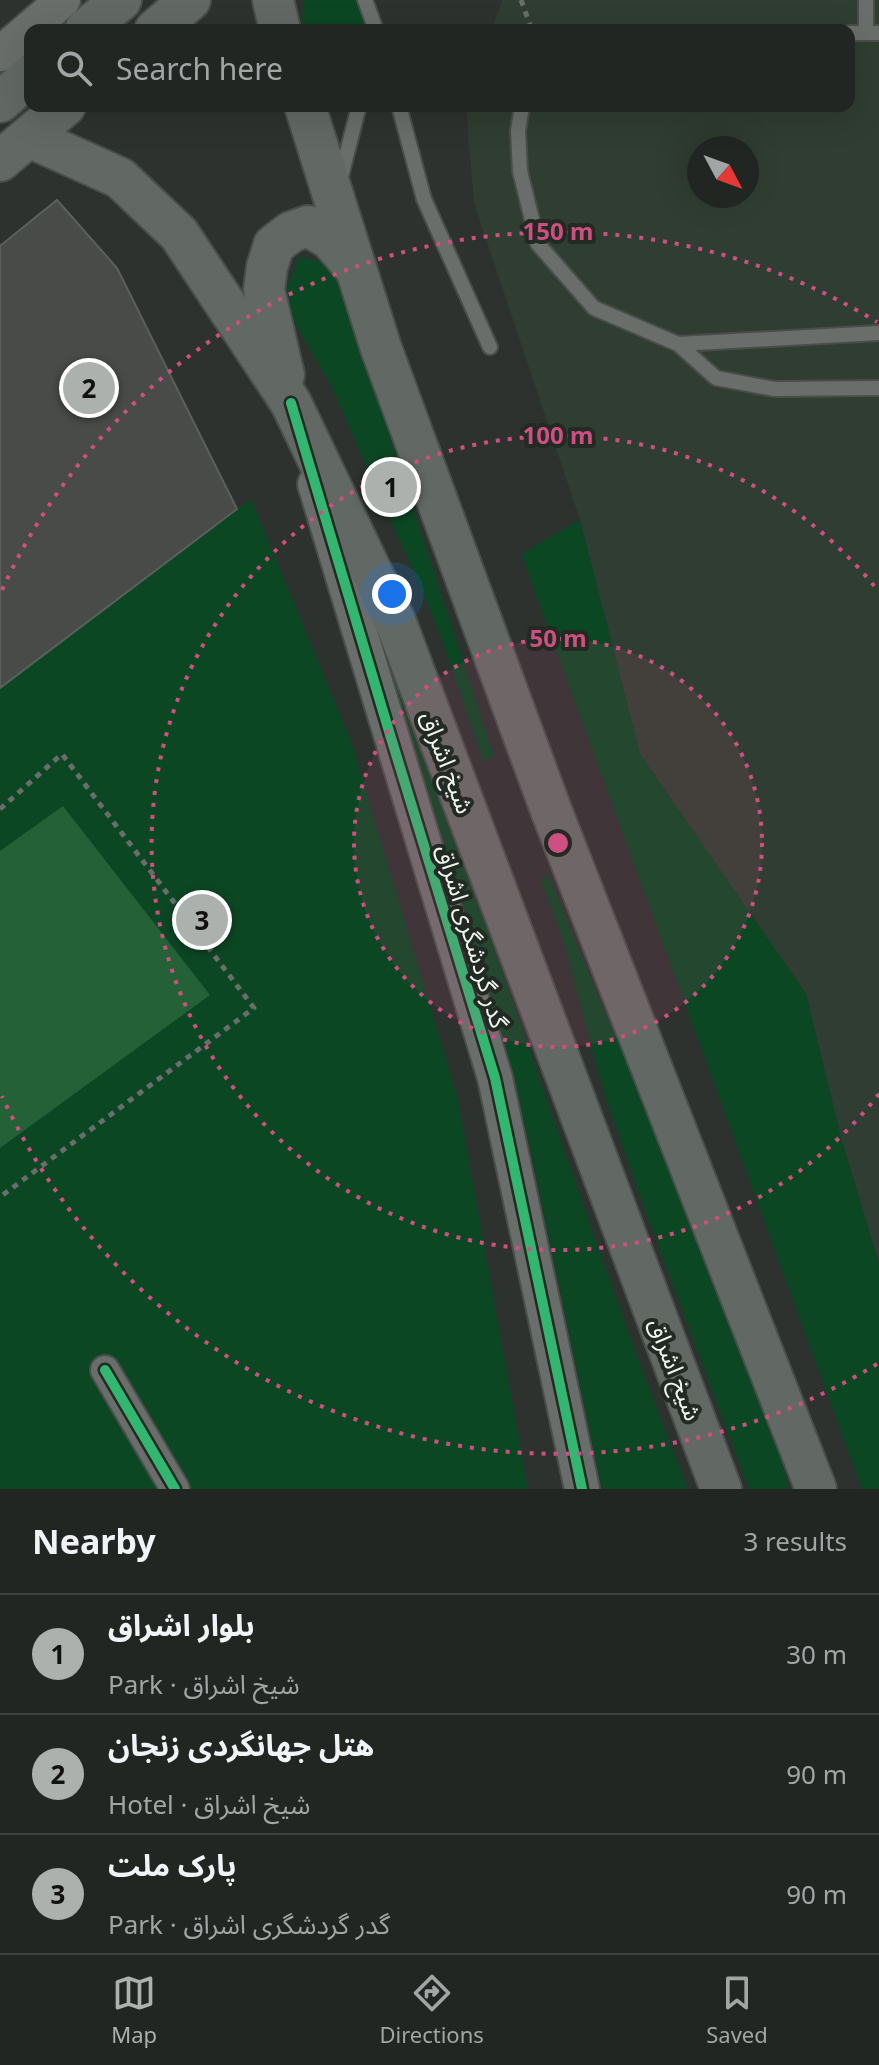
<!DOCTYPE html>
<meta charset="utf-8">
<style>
body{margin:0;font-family:"Noto Sans","Noto Sans Arabic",sans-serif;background:#2a2e2a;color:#f1f3f6}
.compass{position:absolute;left:687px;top:136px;width:72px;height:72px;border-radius:50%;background:#222622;box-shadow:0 8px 32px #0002;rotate:131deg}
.you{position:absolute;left:392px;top:594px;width:28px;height:28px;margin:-20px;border:6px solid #fff;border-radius:50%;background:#1a73e8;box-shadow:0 0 0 12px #1a73e833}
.badge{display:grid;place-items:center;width:52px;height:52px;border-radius:50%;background:#acb1ad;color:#111;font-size:26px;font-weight:700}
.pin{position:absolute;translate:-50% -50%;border:4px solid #fff;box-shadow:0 2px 8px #0006}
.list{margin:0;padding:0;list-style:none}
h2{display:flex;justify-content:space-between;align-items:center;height:104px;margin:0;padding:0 32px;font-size:34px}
h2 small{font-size:26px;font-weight:400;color:#a2a5a5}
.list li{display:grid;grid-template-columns:52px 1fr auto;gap:24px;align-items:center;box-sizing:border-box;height:120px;padding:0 32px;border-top:2px solid #3f4340}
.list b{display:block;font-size:30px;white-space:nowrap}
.list p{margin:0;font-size:26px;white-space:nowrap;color:#a2a5a5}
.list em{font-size:26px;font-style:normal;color:#a2a5a5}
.icon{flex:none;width:44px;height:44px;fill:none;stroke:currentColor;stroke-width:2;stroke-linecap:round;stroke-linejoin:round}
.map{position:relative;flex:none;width:879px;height:1489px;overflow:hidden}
.search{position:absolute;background:#222622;box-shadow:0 8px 32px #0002;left:24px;right:24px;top:24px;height:88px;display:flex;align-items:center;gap:20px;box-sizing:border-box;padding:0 28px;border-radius:16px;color:#a2a5a5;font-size:30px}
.sheet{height:464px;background:#222622}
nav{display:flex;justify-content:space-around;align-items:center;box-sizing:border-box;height:112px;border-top:2px solid #3f4340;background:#222622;font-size:22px;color:#a2a5a5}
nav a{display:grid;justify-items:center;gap:4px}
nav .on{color:#acb1ad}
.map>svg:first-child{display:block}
.built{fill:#303d32;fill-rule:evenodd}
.green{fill:#0c4724}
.water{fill:#246137}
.building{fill:#484b48;stroke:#5c605d;stroke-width:2}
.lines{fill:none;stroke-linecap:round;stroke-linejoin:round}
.service-casing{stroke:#4a4e4b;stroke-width:18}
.minor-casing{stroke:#4a4e4b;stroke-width:32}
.tertiary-casing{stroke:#4a4e4b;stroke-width:38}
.secondary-casing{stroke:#4a4e4b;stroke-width:44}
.path{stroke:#696e6a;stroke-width:5;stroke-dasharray:6 6;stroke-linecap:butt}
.service{stroke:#696e6a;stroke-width:14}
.minor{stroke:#696e6a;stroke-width:28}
.tertiary{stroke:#696e6a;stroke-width:34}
.secondary{stroke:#626964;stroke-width:40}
.cycleway-casing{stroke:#222a23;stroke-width:15}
.cycleway{stroke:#33b770;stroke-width:10}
.ring{fill:none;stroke:#ce5080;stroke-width:4;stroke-dasharray:4 8}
.labels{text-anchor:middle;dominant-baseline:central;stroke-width:8;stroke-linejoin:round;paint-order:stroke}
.street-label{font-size:24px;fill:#f0f6f1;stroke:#222a23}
.centre{fill:#ce5080;stroke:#222a23;stroke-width:4}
.ring-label{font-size:24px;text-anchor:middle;font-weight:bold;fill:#ce5080;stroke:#222a23;stroke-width:8;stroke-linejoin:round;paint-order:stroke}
</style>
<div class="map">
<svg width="879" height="1489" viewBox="0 0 879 1489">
<rect width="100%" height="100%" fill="#2d322e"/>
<path class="built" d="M 502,0 L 879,0 L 879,1264 L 841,1138 L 806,994 L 640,754 L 580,520 L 474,203 L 467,121 L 467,106 L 849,106 L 849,30 L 492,30 ZM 699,148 L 747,148 L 747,196 L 699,196 Z"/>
<g class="green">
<path d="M 304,0 L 356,0 L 362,15 L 364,30 L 306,30 L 302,20 Z"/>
<path d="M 299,257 L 319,261 L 337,268 L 366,363 L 494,756 L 483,761 L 443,642 L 421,589 L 330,384 L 299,331 L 291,315 L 287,286 Z"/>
<path d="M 251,499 L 351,741 L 458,1099 L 528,1489 L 0,1489 L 0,688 Z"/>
<path d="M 580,520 L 640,754 L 806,994 L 841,1138 L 879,1264 L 879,1489 L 862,1489 L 521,554 Z"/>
<path d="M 344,545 C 398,688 454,831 504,976 C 564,1148 621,1320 688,1489 L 602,1489 L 525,1124 L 469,951 Z"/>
<path d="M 548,874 L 600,1000 L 664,1144 L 780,1454 L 789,1489 L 749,1489 L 648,1218 L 604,1093 L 563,940 L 541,880 Z"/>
</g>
<path class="water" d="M 63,806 L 210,995 L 0,1148 L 0,851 Z"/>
<path class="building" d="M 57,200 L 117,268 L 237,509 L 0,688 L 0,246 Z"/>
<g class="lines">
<g class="service-casing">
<g id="service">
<path d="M 365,0 L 376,30"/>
<path d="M 866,0 L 866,33"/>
<path d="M 849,33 L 879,33"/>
<path d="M 399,106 L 424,199 L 490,347"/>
<path d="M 522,106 L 518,131 L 520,171 L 538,244 L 594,308 L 678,344 L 716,378 L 774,389 L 879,388"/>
<path d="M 340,180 L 359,106"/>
<path d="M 678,344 L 879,333"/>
</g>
</g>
<g class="minor-casing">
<path id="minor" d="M 105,1370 L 175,1489"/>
</g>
<g class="tertiary-casing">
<g id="tertiary">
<path d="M 0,54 L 63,0"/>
<path d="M 315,484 L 495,1078 L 582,1489"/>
</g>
</g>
<g class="secondary-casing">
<g id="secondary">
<path d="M 273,0 L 280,30"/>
<path d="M 85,30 L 121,0"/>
<path d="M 155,30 L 190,0"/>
<path d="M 0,102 L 30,76"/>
<path d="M 305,106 L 381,348 L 551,810 L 816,1489"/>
<path d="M 29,137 L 120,178 L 179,234 L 291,403 L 396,623 L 721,1489"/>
<path d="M 0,161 L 65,106"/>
<path d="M 284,375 L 264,290 L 267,267 L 274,245 L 291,232 L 308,226 L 330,239 L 354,267"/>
</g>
</g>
<g class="path">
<path d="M 521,0 L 532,30"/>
<path d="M 0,809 L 62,754 L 254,1008 L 0,1197"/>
</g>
<use href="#service" class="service"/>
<use href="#minor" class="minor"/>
<use href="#tertiary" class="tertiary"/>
<use href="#secondary" class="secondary"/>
<g class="cycleway-casing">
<g id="cycleway">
<path d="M 291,403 L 388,728 L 495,1078 L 582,1489"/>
<path d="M 105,1370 L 175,1489"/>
</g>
</g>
<use href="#cycleway" class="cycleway"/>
</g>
<circle cx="558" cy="843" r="204" fill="#ce5080" fill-opacity=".12"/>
<g class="ring">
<circle cx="558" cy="843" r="204"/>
<path d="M879 1094A407 407 0 1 1 879 592"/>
<path d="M877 1364A611 611 0 0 1 2 1096M2 590A611 611 0 0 1 877 322"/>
</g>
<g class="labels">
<g class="street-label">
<text transform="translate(448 762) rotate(69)">شیخ اشراق</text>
<text transform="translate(473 936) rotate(73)">گدر گردشگری اشراق</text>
<text transform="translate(676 1369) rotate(69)">شیخ اشراق</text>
</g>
</g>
<circle cx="558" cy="843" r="12" class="centre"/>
<g class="ring-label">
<text x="558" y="240">150 m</text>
<text x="558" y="444">100 m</text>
<text x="558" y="647">50 m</text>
</g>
</svg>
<svg class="compass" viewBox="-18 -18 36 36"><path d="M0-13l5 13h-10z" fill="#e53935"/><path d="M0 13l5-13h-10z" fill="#a2a5a5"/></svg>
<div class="you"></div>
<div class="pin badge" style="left:391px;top:487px">1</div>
<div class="pin badge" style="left:89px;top:388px">2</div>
<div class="pin badge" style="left:202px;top:920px">3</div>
<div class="search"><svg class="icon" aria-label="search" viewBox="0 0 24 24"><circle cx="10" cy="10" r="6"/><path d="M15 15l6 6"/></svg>Search here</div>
</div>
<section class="sheet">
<h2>Nearby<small>3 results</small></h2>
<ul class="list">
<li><span class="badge">1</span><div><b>بلوار اشراق</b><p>Park · شیخ اشراق</p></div><em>30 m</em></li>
<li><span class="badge">2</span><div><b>هتل جهانگردی زنجان</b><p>Hotel · شیخ اشراق</p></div><em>90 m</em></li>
<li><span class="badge">3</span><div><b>پارک ملت</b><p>Park · گدر گردشگری اشراق</p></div><em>90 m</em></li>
</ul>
</section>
<nav>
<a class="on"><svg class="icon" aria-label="map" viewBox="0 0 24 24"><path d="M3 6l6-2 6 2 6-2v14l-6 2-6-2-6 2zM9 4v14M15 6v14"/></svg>Map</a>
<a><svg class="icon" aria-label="directions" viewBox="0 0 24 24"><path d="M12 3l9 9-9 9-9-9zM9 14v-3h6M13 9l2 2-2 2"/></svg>Directions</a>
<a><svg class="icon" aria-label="saved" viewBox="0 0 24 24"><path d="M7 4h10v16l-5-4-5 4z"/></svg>Saved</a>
</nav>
